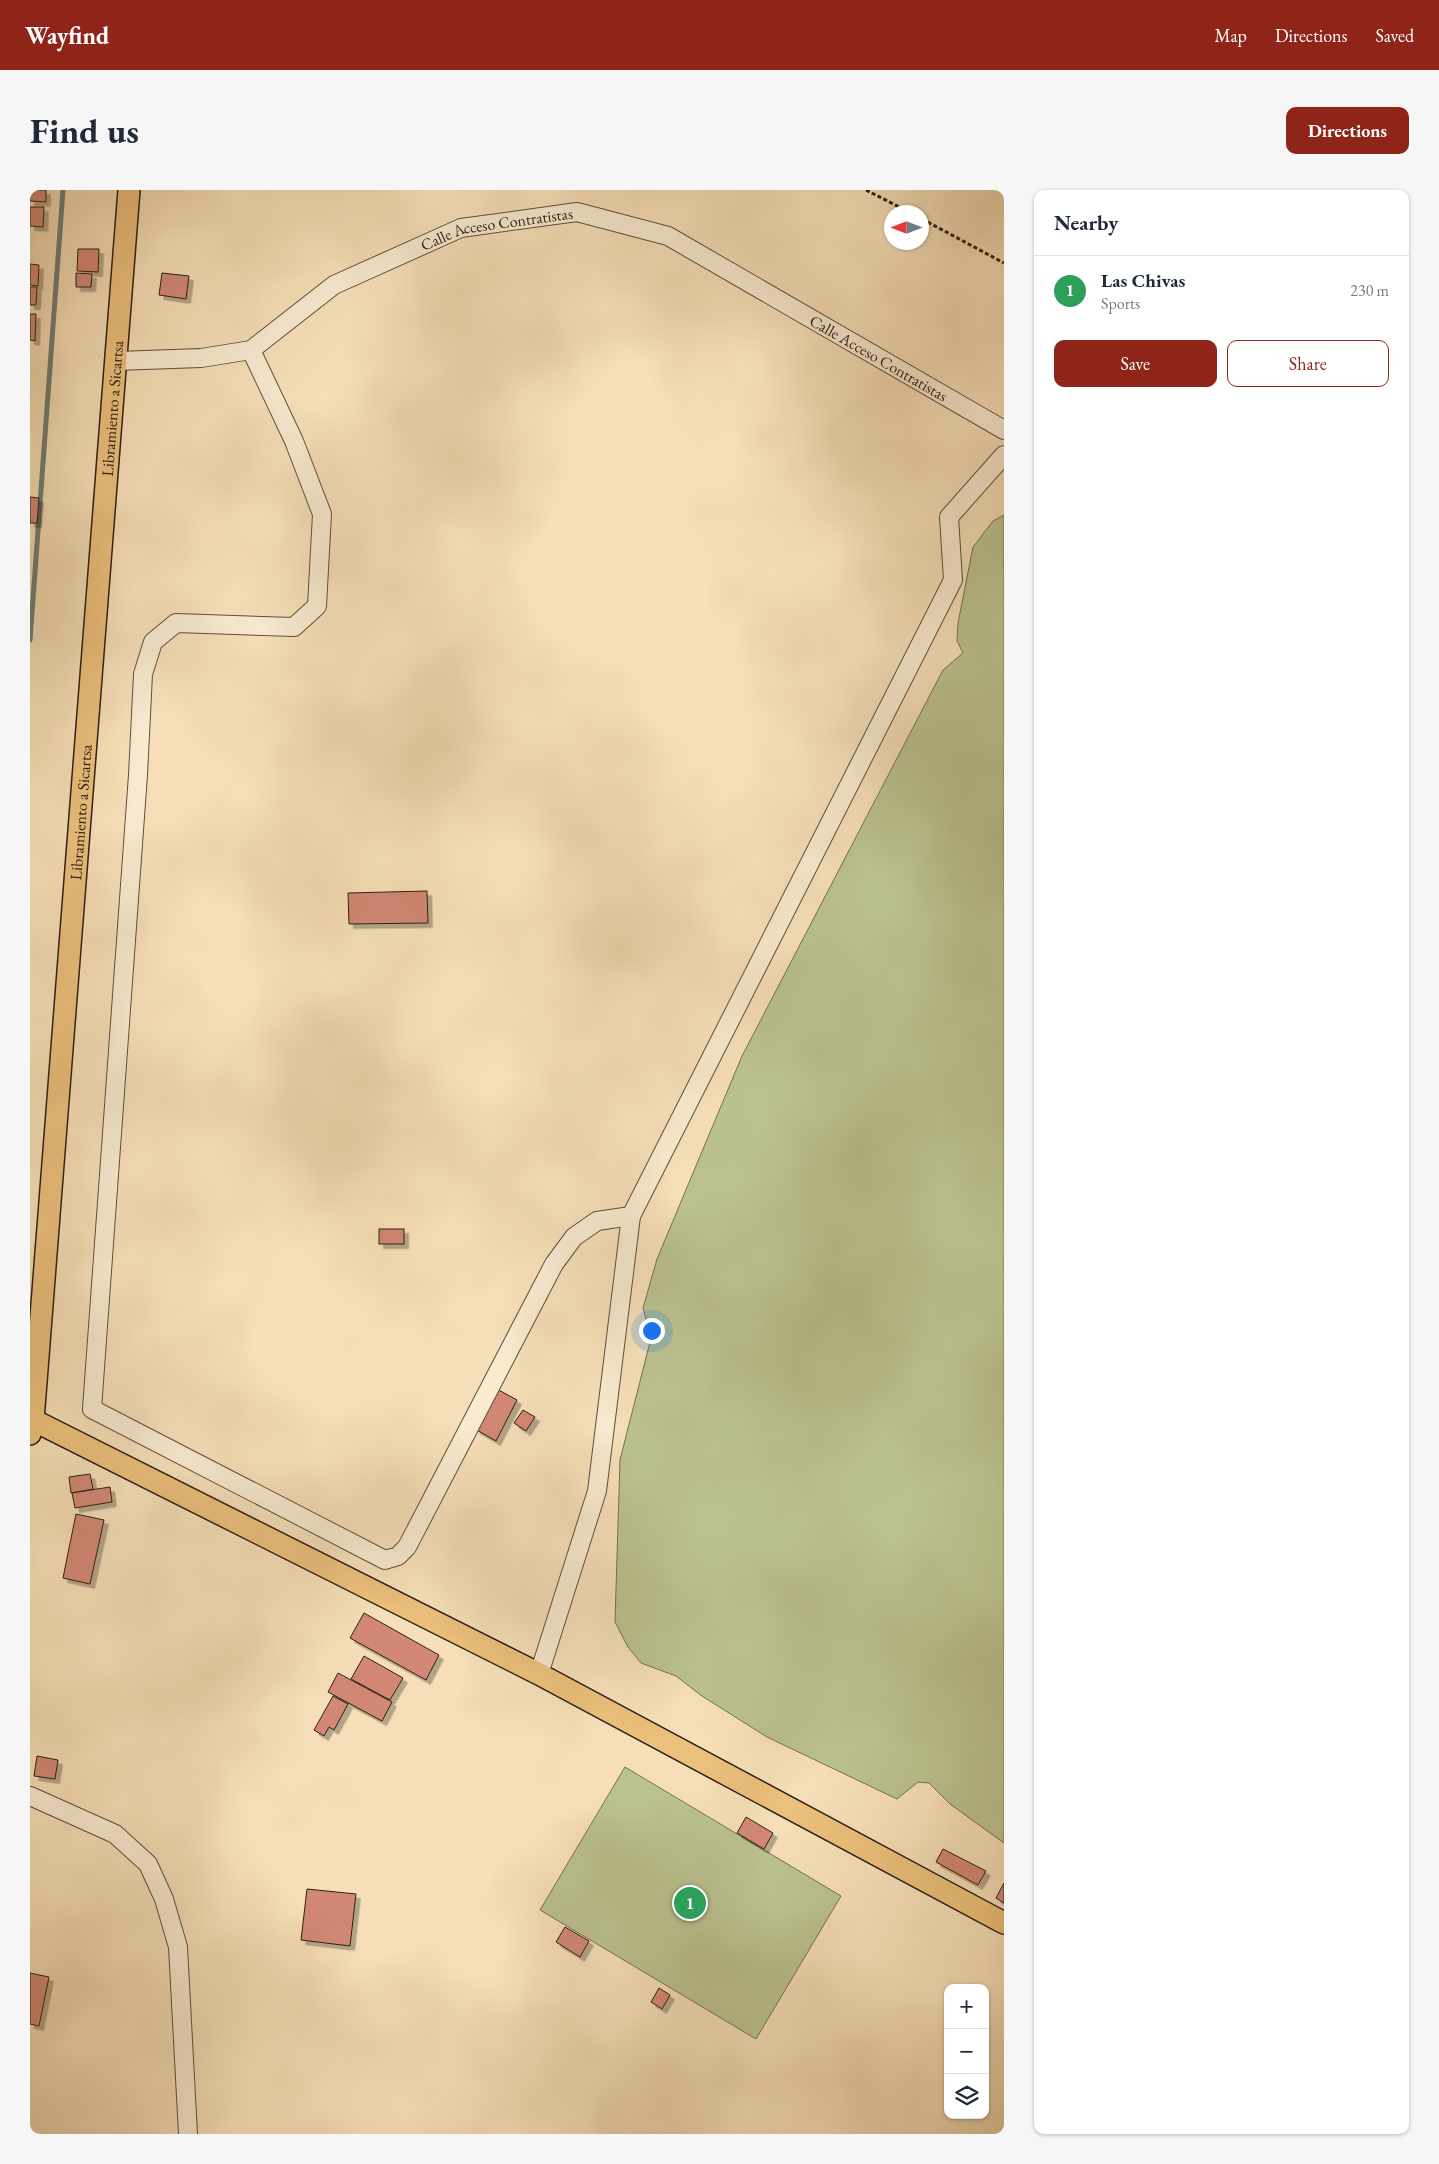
<!DOCTYPE html>
<meta charset="utf-8">
<style>
body{margin:0;font-family:"EB Garamond",serif;background:#f6f6f7;color:#1f2937}
.controls{position:absolute;right:15px;bottom:15px;display:grid;overflow:hidden;border-radius:10px;box-shadow:0 1px 4px #0004}
.controls button{width:45px;height:45px;display:grid;place-items:center;padding:0;border:0;border-bottom:1px solid #e0e1e3;background:#fff;color:#1f2937;font:25px sans-serif}
.compass{position:absolute;left:854px;top:15px;width:45px;height:45px;border-radius:50%;background:#fff;box-shadow:0 1px 4px #0004;rotate:270deg}
.you{position:absolute;left:621px;top:1140px;width:18px;height:18px;margin:-12px;border:4px solid #fff;border-radius:50%;background:#1a73e8;box-shadow:0 0 0 8px #1a73e833}
.badge{display:grid;place-items:center;width:32px;height:32px;border-radius:50%;background:#8f2418;color:#fff;font-size:16px;font-weight:700}
.pin{position:absolute;translate:-50% -50%;border:2px solid #fff;box-shadow:0 1px 5px #0006}
.list{margin:0;padding:0;list-style:none}
h2{display:flex;justify-content:space-between;align-items:center;height:65px;margin:0;padding:0 20px;font-size:21px}
h2 small{font-size:16px;font-weight:400;color:#747a83}
.list li{display:grid;grid-template-columns:32px 1fr auto;gap:15px;align-items:center;box-sizing:border-box;height:70px;padding:0 20px;border-top:1px solid #e0e1e3}
.list b{display:block;font-size:19px;white-space:nowrap}
.list p{margin:0;font-size:16px;white-space:nowrap;color:#747a83}
.list em{font-size:16px;font-style:normal;color:#747a83}
.actions{display:flex;gap:10px;padding:15px 20px}
.actions a{flex:1;padding:11px 0;border:1px solid #8f2418;border-radius:10px;text-align:center;font-size:18px;color:#8f2418}
.actions .main{background:#8f2418;color:#fff}
.icon{flex:none;width:28px;height:28px;fill:none;stroke:currentColor;stroke-width:2;stroke-linecap:round;stroke-linejoin:round}
.map{position:relative;flex:none;width:974px;height:1944px;overflow:hidden;border-radius:10px}
header{display:flex;align-items:center;gap:30px;box-sizing:border-box;height:70px;padding:0 25px;background:#8f2418;color:#fff}
header strong{font-size:24px}
nav{display:flex;gap:28px;margin-inline-start:auto;font-size:18px}
.intro{display:flex;align-items:center;justify-content:space-between;box-sizing:border-box;height:120px;padding:0 30px}
h1{margin:0;font-size:35px}
.button{padding:12px 22px;border-radius:10px;background:#8f2418;color:#fff;font-size:18px;font-weight:700}
main{display:flex;gap:30px;padding:0 30px}
aside{flex:1;background:#fff;border-radius:10px;box-shadow:0 1px 4px #0004}
.map>svg:first-child{display:block}
.green{fill:#bbc290;stroke:#737054}
.lines{fill:none;stroke-linecap:round;stroke-linejoin:round}
.stream{stroke:#707d76;stroke-width:5}
.building{fill:#d28874;stroke:#2b1f17;filter:url(#shadow)}
.minor-casing{stroke:#5e4f3f;stroke-width:20}
.major-casing{stroke:#2b1f17;stroke-width:24}
.path{stroke:#2b1f17;stroke-width:3;stroke-dasharray:4 2.5;stroke-linecap:butt}
.minor{stroke:#f9ead1;stroke-width:18}
.major{stroke:#ebc07c;stroke-width:21}
.labels{text-anchor:middle;dominant-baseline:central;stroke-width:5;stroke-linejoin:round;paint-order:stroke}
.street-label{font-size:16px;fill:#2b1f17;stroke:#f9ead1}
</style>
<header>
<strong>Wayfind</strong>
<nav><a>Map</a><a>Directions</a><a>Saved</a></nav>
</header>
<div class="intro"><h1>Find us</h1><a class="button">Directions</a></div>
<main>
<div class="map">
<svg width="974" height="1944" viewBox="0 0 974 1944">
<defs>
<filter id="shadow"><feDropShadow dx="4.5" dy="4.5" stdDeviation="0" flood-color="#0004"/></filter>
</defs>
<rect width="100%" height="100%" fill="#f6dfb8"/>
<filter id="stains"><feTurbulence type="fractalNoise" baseFrequency=".004" numOctaves="4"/><feColorMatrix values="0 0 0 0 .2 0 0 0 0 .09 0 0 0 0 .02 0 0 0 .5 -.17"/></filter>
<radialGradient id="worn" r=".72"><stop offset=".6" stop-color="#630" stop-opacity="0"/><stop offset="1" stop-color="#630" stop-opacity=".3"/></radialGradient>
<g class="green">
<path d="M 974,325 L 974,1653 L 920,1614 L 899,1593 L 888,1592 L 867,1609 L 737,1547 L 672,1506 L 646,1486 L 611,1473 L 598,1457 L 585,1432 L 590,1270 L 621,1148 L 613,1118 L 627,1069 L 712,866 L 913,480 L 933,463 L 927,451 L 928,433 L 943,357 L 963,331 Z"/>
<path d="M 595,1577 L 811,1706 L 726,1849 L 510,1720 Z"/>
</g>
<g class="lines">
<path class="stream" d="M 0,450 L 33,0"/>
</g>
<g class="building">
<path d="M 0,0 L 16,0 L 16,12 L 0,11 Z"/>
<path d="M 0,17 L 14,17 L 13,37 L 0,36 Z"/>
<path d="M 48,59 L 69,59 L 68,82 L 47,81 Z"/>
<path d="M 0,74 L 9,75 L 8,96 L 0,95 Z"/>
<path d="M 46,83 L 62,84 L 61,97 L 46,97 Z"/>
<path d="M 132,83 L 159,86 L 156,109 L 129,105 Z"/>
<path d="M 0,97 L 7,97 L 6,115 L 0,115 Z"/>
<path d="M 0,124 L 6,124 L 5,151 L 0,150 Z"/>
<path d="M 0,307 L 9,308 L 7,333 L 0,333 Z"/>
<path d="M 397,701 L 398,733 L 319,734 L 318,703 Z"/>
<rect x="349" y="1039" width="25" height="15"/>
<path d="M 465,1198 L 487,1210 L 466,1251 L 445,1239 Z"/>
<path d="M 493,1220 L 505,1227 L 496,1241 L 484,1233 Z"/>
<path d="M 60,1284 L 63,1299 L 41,1303 L 39,1287 Z"/>
<path d="M 80,1297 L 82,1312 L 45,1318 L 42,1303 Z"/>
<path d="M 46,1324 L 74,1330 L 60,1394 L 33,1388 Z"/>
<path d="M 334,1423 L 409,1465 L 396,1490 L 320,1448 Z"/>
<path d="M 334,1466 L 373,1488 L 360,1510 L 321,1489 Z"/>
<path d="M 308,1483 L 362,1512 L 352,1531 L 298,1502 Z"/>
<path d="M 303,1506 L 318,1514 L 304,1540 L 299,1537 L 294,1546 L 284,1540 Z"/>
<path d="M 7,1566 L 28,1570 L 25,1589 L 4,1586 Z"/>
<path d="M 716,1627 L 743,1643 L 734,1659 L 707,1643 Z"/>
<path d="M 913,1659 L 956,1681 L 948,1695 L 906,1672 Z"/>
<path d="M 974,1693 L 974,1713 L 966,1708 Z"/>
<path d="M 277,1699 L 326,1704 L 320,1756 L 271,1750 Z"/>
<path d="M 535,1737 L 559,1751 L 550,1767 L 526,1752 Z"/>
<path d="M 0,1783 L 19,1787 L 9,1836 L 0,1834 Z"/>
<path d="M 629,1798 L 640,1805 L 632,1819 L 621,1812 Z"/>
</g>
<g class="lines">
<g class="minor-casing">
<g id="minor">
<path d="M 221,160 L 264,251 L 292,324 L 287,416 L 264,437 L 146,433 L 123,452 L 113,484 L 108,585 L 62,1219 L 355,1370 L 368,1366 L 377,1357 L 524,1074 L 544,1047 L 567,1031 L 601,1026"/>
<path id="s1" d="M 86,171 L 171,168 L 221,160 L 304,95 L 431,38 L 547,22 L 638,46 L 974,240"/>
<path d="M 509,1484 L 567,1301 L 601,1026 L 923,390 L 919,327 L 974,265"/>
<path d="M 0,1606 L 85,1644 L 118,1674 L 134,1709 L 148,1757 L 158,1944"/>
</g>
</g>
<g class="major-casing">
<g id="major">
<path d="M 3,1230 L 509,1484 L 974,1733"/>
<path id="s2" d="M 0,1244 L 3,1230 L 99,0"/>
</g>
</g>
<g class="path">
<path d="M 836,0 L 879,22"/>
<path d="M 892,29 L 974,73"/>
</g>
<use href="#minor" class="minor"/>
<use href="#major" class="major"/>
</g>
<g class="labels">
<g class="street-label">
<text stroke="none"><textPath href="#s1" startOffset="415">Calle Acceso Contratistas</textPath></text>
<text stroke="none"><textPath href="#s1" startOffset="835">Calle Acceso Contratistas</textPath></text>
<text stroke="none"><textPath href="#s2" startOffset="1029">Libramiento a Sicartsa</textPath></text>
<text stroke="none"><textPath href="#s2" startOffset="624">Libramiento a Sicartsa</textPath></text>
</g>
</g>
<rect width="100%" height="100%" filter="url(#stains)"/>
<rect width="100%" height="100%" fill="url(#worn)"/>
</svg>
<div class="controls">
<button>+</button>
<button>−</button>
<button><svg class="icon" aria-label="layers" viewBox="0 0 24 24"><path d="M12 4l9 5-9 5-9-5zM3 14l9 5 9-5"/></svg></button>
</div>
<svg class="compass" viewBox="-18 -18 36 36"><path d="M0-13l5 13h-10z" fill="#e53935"/><path d="M0 13l5-13h-10z" fill="#747a83"/></svg>
<div class="you"></div>
<div class="pin badge" style="left:660px;top:1713px;background:#2e9e5b">1</div>
</div>
<aside>
<h2>Nearby<small></small></h2>
<ul class="list">
<li><span class="badge" style="background:#2e9e5b">1</span><div><b>Las Chivas</b><p>Sports</p></div><em>230 m</em></li>
</ul>
<div class="actions"><a class="main">Save</a><a>Share</a></div>
</aside>
</main>
